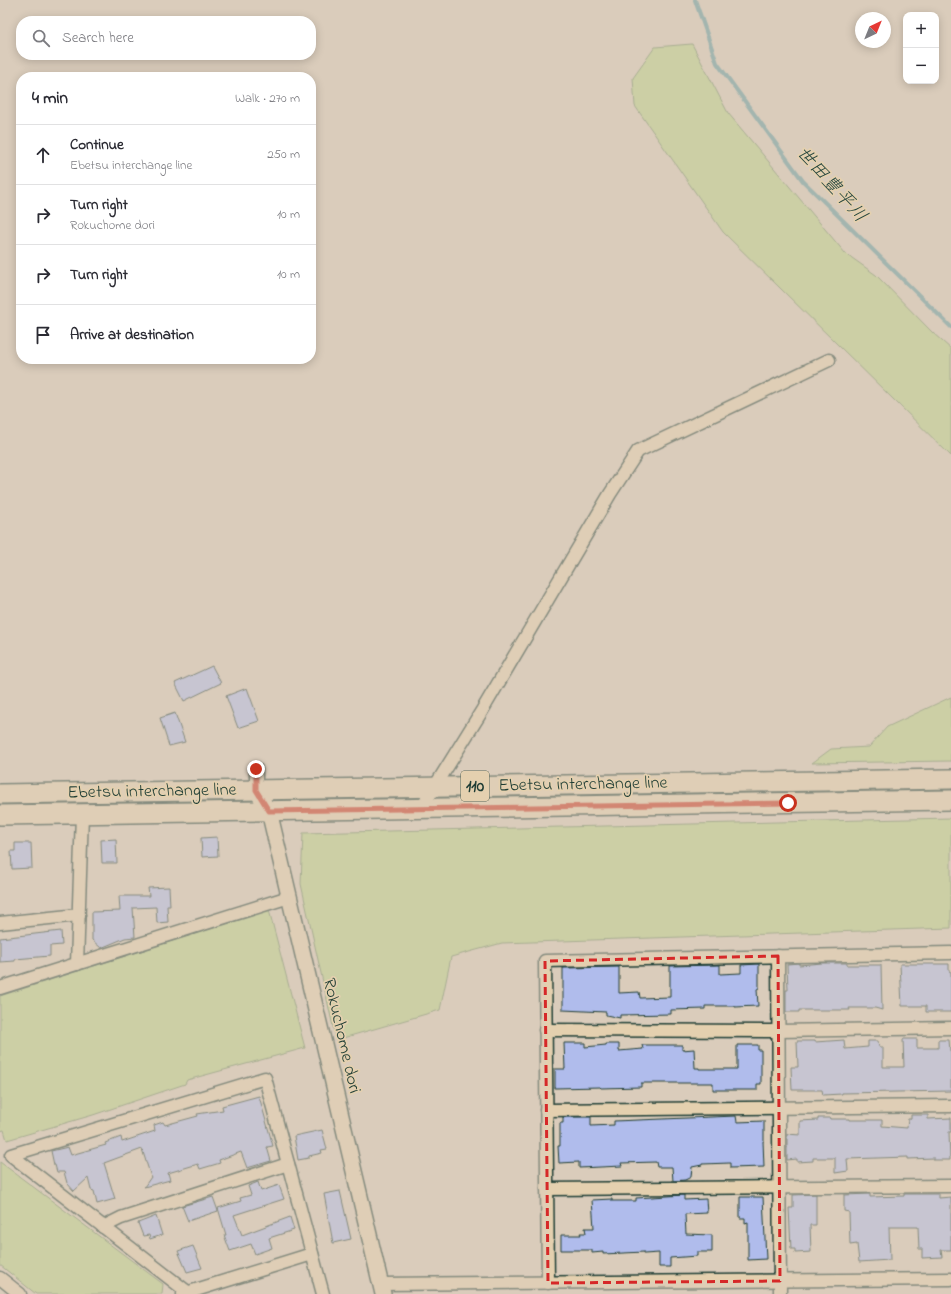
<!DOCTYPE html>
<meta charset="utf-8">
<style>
body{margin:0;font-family:"Indie Flower","Klee One",sans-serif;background:#f2f2f3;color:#2b2b33}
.controls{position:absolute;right:12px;top:12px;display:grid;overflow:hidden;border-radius:8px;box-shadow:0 2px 10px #0003}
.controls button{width:36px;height:36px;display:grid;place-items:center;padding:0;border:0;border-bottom:1px solid #e1e1e2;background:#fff;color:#2b2b33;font:20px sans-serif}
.compass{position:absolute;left:855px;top:12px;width:36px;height:36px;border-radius:50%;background:#fff;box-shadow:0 2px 10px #0003;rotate:43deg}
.stop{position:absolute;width:12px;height:12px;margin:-9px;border:3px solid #c8321e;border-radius:50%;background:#fff}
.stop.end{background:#c8321e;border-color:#fff;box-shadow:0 1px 4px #0008}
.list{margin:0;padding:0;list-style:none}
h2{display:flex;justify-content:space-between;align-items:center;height:52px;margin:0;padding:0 16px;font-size:17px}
h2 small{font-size:13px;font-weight:400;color:#7c7c81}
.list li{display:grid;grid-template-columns:26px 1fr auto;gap:12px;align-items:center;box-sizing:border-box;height:60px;padding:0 16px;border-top:1px solid #e1e1e2}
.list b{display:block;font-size:15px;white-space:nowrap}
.list p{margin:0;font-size:13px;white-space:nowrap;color:#7c7c81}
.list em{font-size:13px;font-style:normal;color:#7c7c81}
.icon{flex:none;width:22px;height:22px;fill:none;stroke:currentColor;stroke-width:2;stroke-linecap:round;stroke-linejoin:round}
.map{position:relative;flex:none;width:951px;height:1294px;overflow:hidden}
.search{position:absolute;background:#fff;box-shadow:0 2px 10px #0003;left:16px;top:16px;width:300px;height:44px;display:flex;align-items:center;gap:10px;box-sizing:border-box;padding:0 14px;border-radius:16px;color:#7c7c81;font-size:15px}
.panel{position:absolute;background:#fff;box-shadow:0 2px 10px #0003;left:16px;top:72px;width:300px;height:292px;border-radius:16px}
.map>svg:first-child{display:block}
.green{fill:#bad38a;stroke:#6c885f}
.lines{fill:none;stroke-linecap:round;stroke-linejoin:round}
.stream{stroke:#5e999f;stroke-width:4}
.building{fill:#b0bcec;stroke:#1f3d34}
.minor-casing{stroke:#1f3d34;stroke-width:15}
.tertiary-casing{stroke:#1f3d34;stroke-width:18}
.primary-casing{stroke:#1f3d34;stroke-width:22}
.minor{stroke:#e4d0af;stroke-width:12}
.tertiary{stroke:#e4d0af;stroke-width:15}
.primary{stroke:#e4d0af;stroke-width:19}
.route{stroke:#c8321e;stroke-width:5}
.marked{fill:none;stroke:#d62828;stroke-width:3;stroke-dasharray:8 5;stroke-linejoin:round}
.labels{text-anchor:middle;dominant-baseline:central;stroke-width:3.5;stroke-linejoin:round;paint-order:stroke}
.shield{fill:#e4d0af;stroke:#5a6959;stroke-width:1}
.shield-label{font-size:17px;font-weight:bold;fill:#1f3d34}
.street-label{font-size:18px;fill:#1f3d34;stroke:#e4d0af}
.water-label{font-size:19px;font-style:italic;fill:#24453d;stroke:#e4d0af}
</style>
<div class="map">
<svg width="951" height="1294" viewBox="0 0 951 1294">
<rect width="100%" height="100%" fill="#daccbb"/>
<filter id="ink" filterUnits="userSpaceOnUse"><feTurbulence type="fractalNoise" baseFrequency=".025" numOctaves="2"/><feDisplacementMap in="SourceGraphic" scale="8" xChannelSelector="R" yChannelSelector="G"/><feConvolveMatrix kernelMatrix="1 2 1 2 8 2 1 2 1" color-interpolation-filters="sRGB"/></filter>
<g filter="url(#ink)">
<g class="green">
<path d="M 692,44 L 728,113 L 845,253 L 876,275 L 933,333 L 951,349 L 951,456 L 723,232 L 635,106 L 633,78 L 655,47 Z"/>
<path d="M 951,697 L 951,761 L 812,763 L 831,749 L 869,747 L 887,727 Z"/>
<path d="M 951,818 L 951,928 L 502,943 L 451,957 L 440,1010 L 336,1040 L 301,884 L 303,833 Z"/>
<path d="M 269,910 L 305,1048 L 187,1080 L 185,1084 L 93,1115 L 7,1140 L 4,1130 L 0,1131 L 0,996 Z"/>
<path d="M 0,1162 L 163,1284 L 162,1294 L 36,1294 L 0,1265 Z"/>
</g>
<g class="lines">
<path class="stream" d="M 695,0 L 717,63 L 803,181 L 951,327"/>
</g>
<g class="building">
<path d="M 212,666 L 221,683 L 184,701 L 175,683 Z"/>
<path d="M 247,688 L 259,721 L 238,728 L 226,696 Z"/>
<path d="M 175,713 L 185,742 L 169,746 L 160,718 Z"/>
<path d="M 217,837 L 218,856 L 202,857 L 201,838 Z"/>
<path d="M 116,839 L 117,863 L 102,863 L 101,840 Z"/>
<path d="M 15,843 L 31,843 L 32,868 L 12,869 L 11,851 L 15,851 Z"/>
<path d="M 169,887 L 170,906 L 167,906 L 168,922 L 157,923 L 156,907 L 133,908 L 135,937 L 125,938 L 101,948 L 92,940 L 92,912 L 120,911 L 119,896 L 149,896 L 148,888 Z"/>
<path d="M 61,931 L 62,945 L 50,946 L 50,956 L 15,959 L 15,961 L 0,962 L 0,938 Z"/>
<path d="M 799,963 L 799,965 L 822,963 L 847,963 L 847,965 L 881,965 L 882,1010 L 875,1008 L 849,1008 L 850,1010 L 799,1010 L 799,1012 L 786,1012 L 786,990 L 788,990 L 787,964 Z"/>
<path d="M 759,964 L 759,988 L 757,989 L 758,1006 L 735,1007 L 735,1006 L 705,1006 L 705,1009 L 671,1010 L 671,1014 L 620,1015 L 620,1018 L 606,1015 L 606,1012 L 563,1010 L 563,968 L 619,967 L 619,993 L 639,992 L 640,998 L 670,997 L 670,966 L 720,965 L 720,974 L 741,973 L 741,965 Z"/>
<path d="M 900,964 L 949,964 L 949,971 L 951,972 L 951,1012 L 926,1012 L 926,1006 L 902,1006 Z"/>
<path d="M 903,1039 L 917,1039 L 917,1048 L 938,1048 L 938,1040 L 949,1040 L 950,1051 L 951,1051 L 951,1091 L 842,1093 L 842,1094 L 823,1095 L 822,1090 L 792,1090 L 791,1067 L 798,1067 L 797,1041 L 815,1041 L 815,1042 L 844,1040 L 845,1049 L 868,1047 L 868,1041 L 878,1041 L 879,1047 L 883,1047 L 883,1067 L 904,1067 Z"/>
<path d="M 564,1043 L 585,1043 L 585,1047 L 606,1045 L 606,1044 L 619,1044 L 619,1051 L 643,1049 L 642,1045 L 682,1045 L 682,1050 L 694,1049 L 695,1068 L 699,1068 L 699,1069 L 737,1069 L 737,1045 L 758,1045 L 758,1050 L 761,1050 L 761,1084 L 757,1084 L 757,1090 L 713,1090 L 713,1083 L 641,1083 L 641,1087 L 601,1088 L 600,1087 L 555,1088 L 555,1069 L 565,1069 Z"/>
<path d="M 259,1096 L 273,1146 L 267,1147 L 271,1161 L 247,1168 L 241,1152 L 219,1160 L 220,1163 L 200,1169 L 198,1164 L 168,1173 L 170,1180 L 144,1187 L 151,1177 L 142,1149 L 104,1163 L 115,1199 L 97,1204 L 94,1191 L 91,1190 L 88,1178 L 74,1191 L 67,1183 L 64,1172 L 57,1172 L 55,1165 L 54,1165 L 51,1151 L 68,1147 L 71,1155 L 106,1145 L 105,1143 L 121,1137 L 122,1142 L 155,1131 L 154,1125 L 163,1122 L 165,1125 L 198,1116 L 197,1114 L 223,1110 L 222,1106 Z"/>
<path d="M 911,1115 L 928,1115 L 928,1119 L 951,1118 L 951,1132 L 949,1132 L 950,1160 L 934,1160 L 934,1158 L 908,1159 L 908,1157 L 847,1159 L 848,1171 L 835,1173 L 835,1158 L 813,1158 L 813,1161 L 797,1162 L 797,1159 L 787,1160 L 787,1134 L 800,1135 L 800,1121 L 818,1120 L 818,1118 L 830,1118 L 830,1119 L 850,1119 L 850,1120 L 882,1120 L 882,1126 L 907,1128 L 908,1119 L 911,1119 Z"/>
<path d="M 736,1116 L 737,1122 L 764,1121 L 764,1141 L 763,1141 L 764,1167 L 730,1168 L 730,1163 L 702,1164 L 702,1165 L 692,1167 L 691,1177 L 685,1180 L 673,1181 L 672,1167 L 657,1167 L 656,1162 L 621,1163 L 622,1166 L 579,1168 L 579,1162 L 559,1163 L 558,1146 L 560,1146 L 560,1123 L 563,1123 L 563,1117 L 591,1117 L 591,1126 L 614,1125 L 614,1121 Z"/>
<path d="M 322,1130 L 327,1149 L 321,1150 L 322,1153 L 309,1156 L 309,1158 L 298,1160 L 294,1136 Z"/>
<path d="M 258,1182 L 261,1191 L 279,1185 L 284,1199 L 234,1215 L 242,1235 L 290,1217 L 294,1230 L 269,1238 L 272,1248 L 255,1254 L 251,1244 L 230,1251 L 224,1235 L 226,1235 L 218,1208 L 241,1201 L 240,1198 L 251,1195 L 248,1186 Z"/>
<path d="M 340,1191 L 351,1239 L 333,1243 L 324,1194 Z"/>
<path d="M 816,1194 L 816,1225 L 810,1225 L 811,1252 L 795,1253 L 795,1249 L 791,1249 L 789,1208 L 793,1208 L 793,1195 Z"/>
<path d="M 870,1194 L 870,1197 L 904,1196 L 904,1194 L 939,1194 L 939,1198 L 951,1197 L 951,1250 L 941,1250 L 942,1257 L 922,1258 L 922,1249 L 919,1249 L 918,1227 L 889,1227 L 890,1260 L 859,1262 L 857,1244 L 850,1245 L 849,1212 L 844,1211 L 844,1195 Z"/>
<path d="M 684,1195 L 684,1200 L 706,1199 L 707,1213 L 685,1214 L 686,1234 L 712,1235 L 712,1252 L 697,1252 L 697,1256 L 670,1258 L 670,1267 L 659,1267 L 659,1253 L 644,1254 L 644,1252 L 603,1254 L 603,1252 L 592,1253 L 592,1250 L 561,1250 L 561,1235 L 581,1235 L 580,1233 L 586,1233 L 585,1228 L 594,1228 L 592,1200 L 612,1199 L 612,1201 L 636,1201 L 636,1198 Z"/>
<path d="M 213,1197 L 218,1211 L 188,1221 L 182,1206 Z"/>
<path d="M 740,1197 L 763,1197 L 766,1259 L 748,1260 L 748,1222 L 745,1223 L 745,1218 L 740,1218 Z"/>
<path d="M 156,1216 L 162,1235 L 150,1239 L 149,1235 L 143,1236 L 138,1223 Z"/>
<path d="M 193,1246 L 202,1268 L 187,1272 L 178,1251 Z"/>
</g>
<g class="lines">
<g class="minor-casing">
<g id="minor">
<path d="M 256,769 L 256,790"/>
<path d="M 421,809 L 483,709 L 610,494 L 638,451 L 829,360"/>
<path d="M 0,923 L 79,915"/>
<path d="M 778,956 L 780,1294"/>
<path d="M 77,964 L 82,814"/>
<path d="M 0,988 L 289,897"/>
<path d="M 545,1030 L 779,1031 L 951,1028"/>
<path d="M 546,1110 L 951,1106"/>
<path d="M 547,1189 L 951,1186"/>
<path d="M 103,1227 L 121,1218 L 288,1164"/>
<path d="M 0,1278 L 20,1294"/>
<path d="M 548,1283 L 545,961 L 951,953"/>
<path d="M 380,1284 L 951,1279"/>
<path d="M 183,1294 L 312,1254"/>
<path d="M 190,1294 L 11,1155 L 265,1078 L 323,1294"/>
</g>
</g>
<g class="tertiary-casing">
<path id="tertiary" d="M 256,790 L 269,811 L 383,1294"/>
</g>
<g class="primary-casing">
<g id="primary">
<path d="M 0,794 L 951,779"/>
<path d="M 0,815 L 951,800"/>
</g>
</g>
<use href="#minor" class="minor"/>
<use href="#tertiary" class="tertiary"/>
<use href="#primary" class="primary"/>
</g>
</g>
<g class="lines" filter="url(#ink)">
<path class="route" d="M 256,769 L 256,790 L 269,811 L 788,803"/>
</g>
<path d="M0 0H951V1294H0ZM 778,956 L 780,1281 L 548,1283 L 545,961 Z" fill="#daccbb" fill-opacity=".55" fill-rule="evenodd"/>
<path class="marked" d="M 778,956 L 780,1281 L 548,1283 L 545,961 Z"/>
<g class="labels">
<rect class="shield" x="461" y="771" width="28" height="30" rx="3"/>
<g class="shield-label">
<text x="475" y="786">110</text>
</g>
<g class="street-label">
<text transform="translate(583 785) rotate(-1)">Ebetsu interchange line</text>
<text transform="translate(152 792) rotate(-1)">Ebetsu interchange line</text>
<text transform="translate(341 1036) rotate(77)">Rokuchome dori</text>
</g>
<g class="water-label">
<text transform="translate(831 185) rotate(48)">世田豊平川</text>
</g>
</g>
</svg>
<div class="controls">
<button>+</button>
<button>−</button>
</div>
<svg class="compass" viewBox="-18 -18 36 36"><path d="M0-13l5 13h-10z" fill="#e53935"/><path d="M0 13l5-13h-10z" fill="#7c7c81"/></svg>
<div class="stop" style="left:788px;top:803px"></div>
<div class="stop end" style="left:256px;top:769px"></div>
<div class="search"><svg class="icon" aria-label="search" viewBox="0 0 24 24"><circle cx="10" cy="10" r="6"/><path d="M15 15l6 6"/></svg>Search here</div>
<section class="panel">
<h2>4 min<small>Walk · 270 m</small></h2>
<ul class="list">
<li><svg class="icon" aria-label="ahead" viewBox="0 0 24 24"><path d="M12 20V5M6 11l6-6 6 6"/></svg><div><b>Continue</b><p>Ebetsu interchange line</p></div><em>250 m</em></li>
<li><svg class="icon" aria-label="right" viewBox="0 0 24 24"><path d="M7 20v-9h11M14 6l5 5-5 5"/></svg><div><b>Turn right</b><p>Rokuchome dori</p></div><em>10 m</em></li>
<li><svg class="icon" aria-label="right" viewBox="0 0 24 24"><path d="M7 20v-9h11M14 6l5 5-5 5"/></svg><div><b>Turn right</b></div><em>10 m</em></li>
<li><svg class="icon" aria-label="arrive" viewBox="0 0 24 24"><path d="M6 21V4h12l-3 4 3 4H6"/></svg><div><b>Arrive at destination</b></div></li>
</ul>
</section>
</div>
